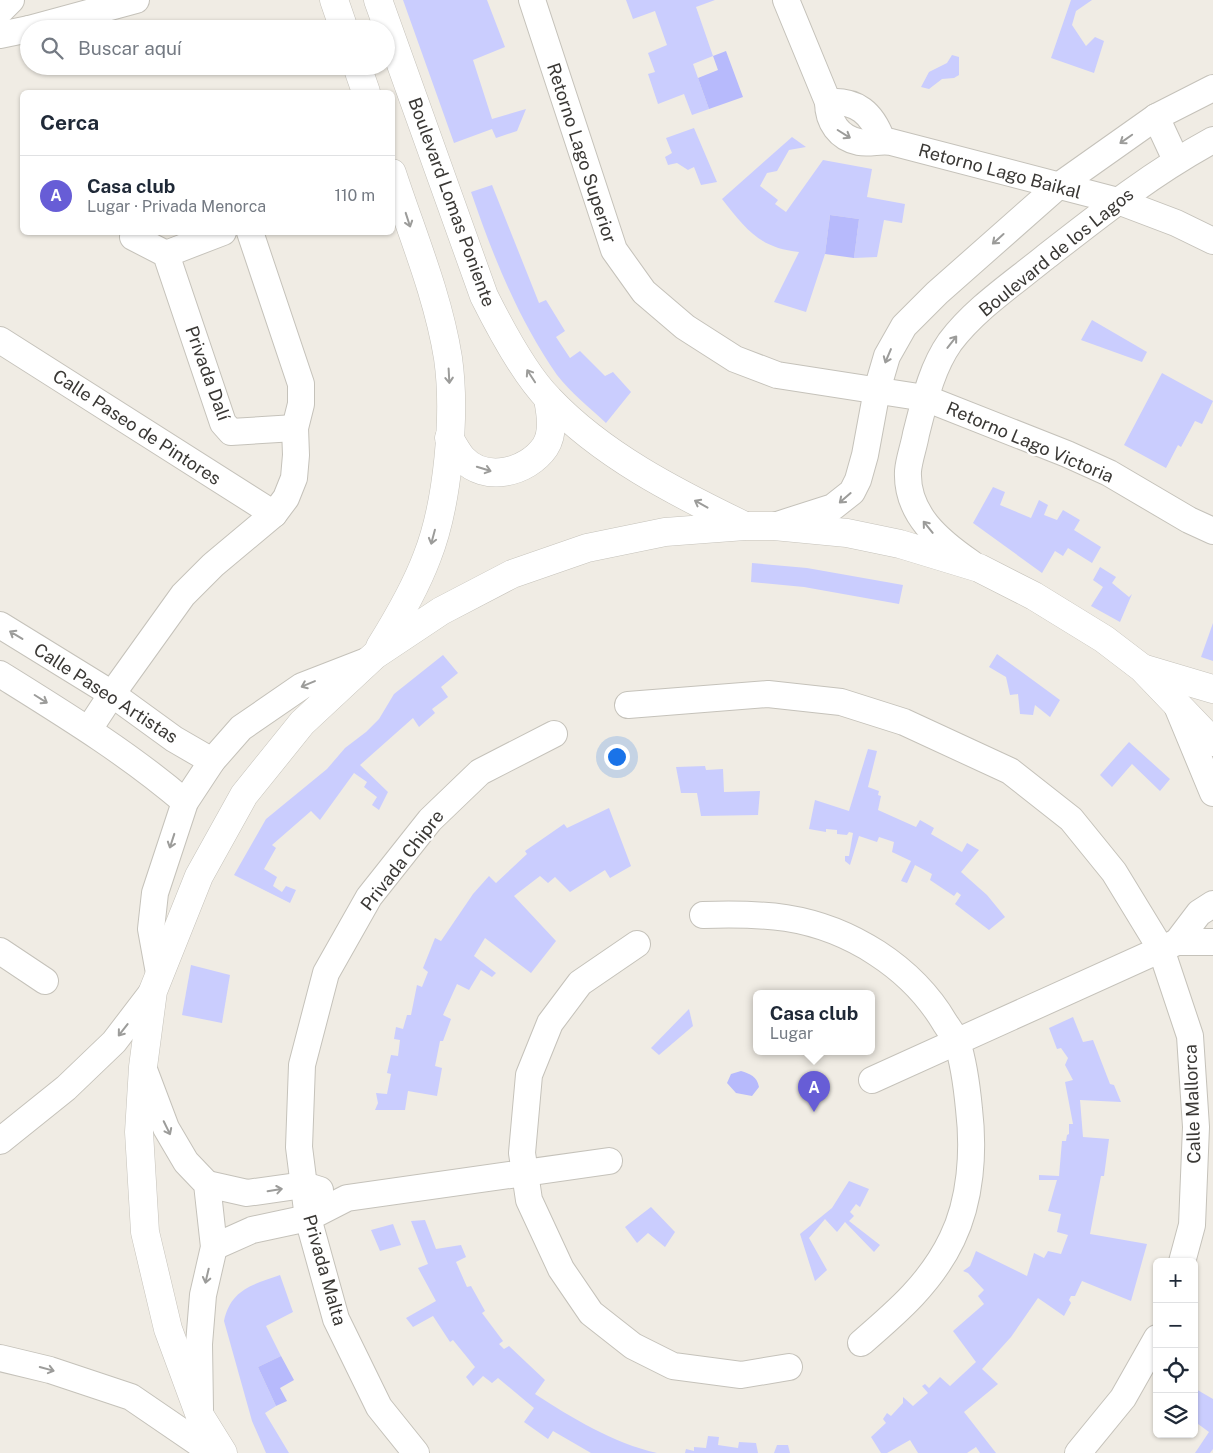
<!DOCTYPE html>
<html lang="es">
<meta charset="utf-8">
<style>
body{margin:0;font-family:"Public Sans",sans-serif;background:#f6f6f7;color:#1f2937}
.controls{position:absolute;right:15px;bottom:15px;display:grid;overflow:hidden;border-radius:8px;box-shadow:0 1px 4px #0004}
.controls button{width:45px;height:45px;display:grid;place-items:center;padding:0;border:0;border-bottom:1px solid #e0e1e3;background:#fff;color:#1f2937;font:25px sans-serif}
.you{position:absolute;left:616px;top:756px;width:18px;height:18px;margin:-12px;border:4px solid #fff;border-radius:50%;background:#1a73e8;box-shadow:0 0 0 8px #1a73e833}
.badge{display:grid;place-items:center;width:32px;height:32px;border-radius:50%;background:#675dd6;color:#fff;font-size:16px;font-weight:700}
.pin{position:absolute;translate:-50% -41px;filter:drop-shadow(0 1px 2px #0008)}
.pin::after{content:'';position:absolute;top:26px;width:18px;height:15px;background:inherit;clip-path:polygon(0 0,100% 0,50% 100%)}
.popup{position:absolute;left:753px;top:990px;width:122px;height:65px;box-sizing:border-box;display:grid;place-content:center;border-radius:8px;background:#fff;filter:drop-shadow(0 1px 4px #0005);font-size:16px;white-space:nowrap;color:#747a83}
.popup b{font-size:19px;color:#1f2937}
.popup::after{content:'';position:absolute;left:50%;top:100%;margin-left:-10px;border:10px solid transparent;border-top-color:#fff}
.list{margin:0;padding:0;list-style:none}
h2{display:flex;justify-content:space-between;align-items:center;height:65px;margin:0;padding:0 20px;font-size:21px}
h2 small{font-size:16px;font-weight:400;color:#747a83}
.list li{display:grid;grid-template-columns:32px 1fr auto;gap:15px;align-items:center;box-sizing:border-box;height:80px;padding:0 20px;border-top:1px solid #e0e1e3}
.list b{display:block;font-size:19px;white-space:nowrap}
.list p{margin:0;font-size:16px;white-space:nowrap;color:#747a83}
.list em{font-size:16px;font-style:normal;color:#747a83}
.icon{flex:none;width:28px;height:28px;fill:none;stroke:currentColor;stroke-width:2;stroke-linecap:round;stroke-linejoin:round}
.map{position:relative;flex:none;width:1213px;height:1453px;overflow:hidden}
.search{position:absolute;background:#fff;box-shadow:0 1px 4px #0004;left:20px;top:20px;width:375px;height:55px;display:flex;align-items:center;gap:12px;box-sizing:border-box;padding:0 18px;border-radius:28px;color:#747a83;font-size:19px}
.panel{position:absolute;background:#fff;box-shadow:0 1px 4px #0004;left:20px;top:90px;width:375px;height:145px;border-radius:8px}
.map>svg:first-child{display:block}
.green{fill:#cacdfe}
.water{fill:#b7bafc}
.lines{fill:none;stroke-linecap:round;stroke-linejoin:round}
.street-casing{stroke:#c5c2ba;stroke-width:28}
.secondary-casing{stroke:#c5c2ba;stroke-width:29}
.street{stroke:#fff;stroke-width:26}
.secondary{stroke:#fff;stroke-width:28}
.oneway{stroke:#9c9c9a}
.labels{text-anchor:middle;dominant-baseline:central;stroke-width:4.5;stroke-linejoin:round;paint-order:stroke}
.street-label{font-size:18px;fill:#3a3835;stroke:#fff}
</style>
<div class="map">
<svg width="1213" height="1453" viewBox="0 0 1213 1453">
<rect width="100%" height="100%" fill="#f0ece4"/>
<g class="green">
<path d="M 403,0 L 487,0 L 505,47 L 473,60 L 492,119 L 526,109 L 517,131 L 496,138 L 492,129 L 454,143 Z"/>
<path d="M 626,0 L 715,0 L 696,7 L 713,56 L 693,64 L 709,109 L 692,115 L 684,94 L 658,104 L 648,74 L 655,72 L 648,53 L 667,45 L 655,11 L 633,19 Z"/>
<path d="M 1071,0 L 1092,0 L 1076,11 L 1072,25 L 1086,46 L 1095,37 L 1104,41 L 1094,73 L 1051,58 Z"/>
<path d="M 952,55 L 959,57 L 959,75 L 954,78 L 942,79 L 929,89 L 921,87 L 929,72 L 947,63 Z"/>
<path d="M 694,128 L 717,182 L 701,185 L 694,167 L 688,170 L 677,163 L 668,165 L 665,157 L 672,153 L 666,138 Z"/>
<path d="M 792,137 L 806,147 L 789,150 L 777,171 L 767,173 L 760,186 L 778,200 L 775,204 L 786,212 L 823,160 L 872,169 L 867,197 L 905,204 L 902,223 L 884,220 L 877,257 L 854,258 L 859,219 L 830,215 L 825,254 L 806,312 L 774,302 L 799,252 C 759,248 746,229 722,199 Z"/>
<path d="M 492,185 L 539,303 L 546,300 L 565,331 L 556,337 L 570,358 L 580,351 L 605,376 L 613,372 L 631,392 L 606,423 C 590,408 570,392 557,375 C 518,319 493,256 471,192 Z"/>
<path d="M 1092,320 L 1147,352 L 1142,362 L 1081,340 Z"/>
<path d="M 1162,373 L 1213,401 L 1202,424 L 1195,421 L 1181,447 L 1178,445 L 1166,468 L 1124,445 Z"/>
<path d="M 993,487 L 1005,492 L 1000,505 L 1031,518 L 1039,500 L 1048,505 L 1044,515 L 1057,520 L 1063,510 L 1080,520 L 1074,530 L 1101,547 L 1092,563 L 1068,548 L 1063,556 L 1055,551 L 1042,573 L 973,523 Z"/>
<path d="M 752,563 L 807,568 L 903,585 L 899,604 L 804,587 L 751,582 Z"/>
<path d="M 1100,567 L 1116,577 L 1112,583 L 1129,597 L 1132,594 L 1120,622 L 1091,606 L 1103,587 L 1093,580 Z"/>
<path d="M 1213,623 L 1213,661 L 1201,657 Z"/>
<path d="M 997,654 L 1060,700 L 1050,717 L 1035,705 L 1033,715 L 1020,714 L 1018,694 L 1010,695 L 1006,677 L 989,667 Z"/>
<path d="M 443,655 L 458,673 L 441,687 L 448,697 L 432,709 L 435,713 L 419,727 L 413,718 L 360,765 L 388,792 L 379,810 L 372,805 L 377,797 L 364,787 L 367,782 L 354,773 L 320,820 L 311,811 L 272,845 L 276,848 L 264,869 L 277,877 L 273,886 L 282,892 L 286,886 L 296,890 L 290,903 L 234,875 L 266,819 L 327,769 L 345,748 L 366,732 L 379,719 L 394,694 Z"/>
<path d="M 1129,742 L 1170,779 L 1160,791 L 1132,764 L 1112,787 L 1100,775 Z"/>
<path d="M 868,749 L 877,751 L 868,787 L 879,791 L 878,795 L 881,796 L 878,810 L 916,827 L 920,820 L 934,828 L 931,834 L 962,852 L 967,843 L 979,850 L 961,872 L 987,895 L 1005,917 L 989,930 L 955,904 L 961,895 L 957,892 L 954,896 L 930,880 L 932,874 L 915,865 L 907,883 L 901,881 L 911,861 L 892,852 L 894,842 L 879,837 L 877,842 L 859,836 L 850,865 L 845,861 L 845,856 L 849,856 L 853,833 L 849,832 L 847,835 L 837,834 L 837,830 L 826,829 L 826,832 L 809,829 L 815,800 L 849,811 Z"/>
<path d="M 705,766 L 706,770 L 723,769 L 724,792 L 760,791 L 758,815 L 701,816 L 697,793 L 681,793 L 676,767 Z"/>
<path d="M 609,808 L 631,866 L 610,878 L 605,870 L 570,892 L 555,877 L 548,883 L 540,876 L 514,896 L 556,941 L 531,973 L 485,938 L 474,956 L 496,973 L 492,977 L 481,970 L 469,990 L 457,984 L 443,1015 L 451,1019 L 443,1041 L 440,1041 L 435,1066 L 442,1068 L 437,1096 L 408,1091 L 405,1110 L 375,1110 L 378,1103 L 376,1093 L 387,1094 L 391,1074 L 387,1073 L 391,1055 L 398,1056 L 400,1040 L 394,1039 L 396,1027 L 403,1029 L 407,1015 L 411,1015 L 417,985 L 422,987 L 428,972 L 423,968 L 435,938 L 441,941 L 473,894 L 489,876 L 496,883 L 527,854 L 525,851 L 564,824 L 567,828 Z"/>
<path d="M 191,965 L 230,975 L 222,1023 L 182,1015 Z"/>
<path d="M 689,1009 L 693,1026 L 659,1055 L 651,1048 Z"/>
<path d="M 1073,1017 L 1083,1042 L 1093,1040 L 1110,1084 L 1114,1085 L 1121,1102 L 1080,1100 L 1083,1137 L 1109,1139 L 1104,1176 L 1101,1176 L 1090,1234 L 1147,1244 L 1131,1301 L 1082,1281 L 1075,1296 L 1071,1296 L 1069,1300 L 1071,1303 L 1064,1316 L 1038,1298 L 1011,1337 L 982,1369 L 998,1384 L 964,1412 L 996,1453 L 980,1453 L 976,1447 L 967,1453 L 918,1453 L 910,1440 L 887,1453 L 881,1453 L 871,1437 L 886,1423 L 883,1419 L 887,1413 L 891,1416 L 903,1403 L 903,1397 L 913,1406 L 928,1393 L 922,1386 L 925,1384 L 929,1388 L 940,1377 L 950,1386 L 976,1362 L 953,1331 L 984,1304 L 978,1296 L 984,1290 L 968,1273 L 963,1271 L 970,1266 L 976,1251 L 1027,1276 L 1034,1253 L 1044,1258 L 1048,1251 L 1061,1254 L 1068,1235 L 1057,1232 L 1061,1214 L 1048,1211 L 1057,1180 L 1039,1180 L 1039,1175 L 1059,1176 L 1062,1141 L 1066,1141 L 1067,1135 L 1069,1134 L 1069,1124 L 1073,1124 L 1065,1082 L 1073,1080 L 1065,1065 L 1068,1058 L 1061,1048 L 1057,1049 L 1049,1028 Z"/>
<path d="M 849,1181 L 869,1189 L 860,1207 L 856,1204 L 850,1212 L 854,1216 L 849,1221 L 880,1245 L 874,1252 L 845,1222 L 837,1232 L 825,1219 L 809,1238 L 827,1270 L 815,1281 L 800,1234 L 832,1208 Z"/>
<path d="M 651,1207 L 675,1232 L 665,1247 L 648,1233 L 637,1243 L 625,1227 Z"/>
<path d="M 425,1220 L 436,1249 L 461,1245 L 466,1257 L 456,1262 L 467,1287 L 471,1286 L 485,1311 L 482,1313 L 503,1341 L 499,1344 L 504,1349 L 509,1346 L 545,1380 L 535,1394 C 572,1418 613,1443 657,1453 L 591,1453 L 553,1431 L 548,1439 L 524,1422 L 534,1408 L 498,1378 L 492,1383 L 483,1376 L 473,1386 L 466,1377 L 475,1367 L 453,1340 L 450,1342 L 433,1316 L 413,1327 L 406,1318 L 436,1301 L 418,1268 L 428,1264 L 411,1221 Z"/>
<path d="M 393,1224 L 401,1245 L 380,1251 L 371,1230 Z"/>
<path d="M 280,1275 L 293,1312 L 266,1326 L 281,1356 L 258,1367 L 276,1406 L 265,1413 L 289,1453 L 266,1453 L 252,1421 L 224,1321 C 231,1289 252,1285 280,1275 Z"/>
<path d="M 1194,1388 L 1213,1399 L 1213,1449 L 1210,1453 L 1195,1453 L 1209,1432 L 1194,1421 Z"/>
<path d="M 708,1436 L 719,1437 L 718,1445 L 738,1448 L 739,1442 L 756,1443 L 758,1453 L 685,1453 L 686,1449 L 694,1451 L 694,1447 L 706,1448 Z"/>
<path d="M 777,1445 L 788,1445 L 790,1453 L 774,1453 Z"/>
</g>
<g class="water">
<path d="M 726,51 L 743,97 L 709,109 L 698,78 L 718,70 L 713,56 Z"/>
<path d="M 830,215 L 859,219 L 854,258 L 825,254 Z"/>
<path d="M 741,1071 C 750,1074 757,1076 759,1087 L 752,1096 L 736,1093 L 727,1083 L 731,1074 Z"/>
<path d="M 281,1356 L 294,1380 L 280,1388 L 287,1401 L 276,1406 L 258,1367 Z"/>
</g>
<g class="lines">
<g class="street-casing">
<g id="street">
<path d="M 532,0 L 614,250 L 644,292 L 685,327 L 735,359 L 777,375 L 925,398 L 1067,454 L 1109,473 L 1189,520 L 1213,531"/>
<path d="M 786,0 L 828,102 C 828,122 839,138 859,142 C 870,144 881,140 891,142 L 1118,201 L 1176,223 L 1213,241"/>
<path d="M 0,11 L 11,0"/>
<path d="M 29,29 L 136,0"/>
<path d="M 0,35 L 29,29"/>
<path d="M 828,102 C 857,100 872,113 882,140"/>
<path d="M 1156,117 L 1176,160"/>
<path d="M 133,237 L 166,254 L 223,423 L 231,432 L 295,428"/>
<path d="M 166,254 L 223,232"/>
<path d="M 0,340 L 274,514"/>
<path d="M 774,526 L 833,507 L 852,492 L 858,480 L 865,455 L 877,390 L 887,356 L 904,326 L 937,293 L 1057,187 L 1156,117 L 1213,88"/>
<path d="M 971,563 C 939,541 906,514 908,471 C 909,459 914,446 916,434 C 924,403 931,369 950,342 C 975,309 1011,285 1043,259 C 1098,216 1152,173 1213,140"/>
<path d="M 0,625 L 112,694 L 174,739 L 212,761"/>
<path d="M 0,674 C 64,714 128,753 185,802"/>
<path d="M 628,705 L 768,694 L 841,702 L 904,722 L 1010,771 L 1071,819 L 1114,872 L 1161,949 L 1190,1036 L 1196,1127 L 1192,1225 L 1182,1262"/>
<path d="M 1177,706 L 1213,793"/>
<path d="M 89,729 L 112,694 L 183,595 L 213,565 L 274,514 L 286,498 L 294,478 L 296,455 L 295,428 L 301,404 L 301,384 L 250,232"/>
<path d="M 703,915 C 731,914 758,914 786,918 C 850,928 912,967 945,1023 C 949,1029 954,1036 957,1042 C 964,1063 967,1088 969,1109 C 974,1151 971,1200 952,1239 C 931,1283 897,1312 861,1343"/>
<path d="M 1177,942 L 1199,913 L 1213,904"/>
<path d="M 637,944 L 580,983 L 550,1023 L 529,1075 L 522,1153 L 529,1200 L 561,1269 L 591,1313 L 633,1346 L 673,1366 L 741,1375 L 789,1367"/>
<path d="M 0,951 L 45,981"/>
<path d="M 159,973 L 151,929 L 155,893 L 185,802 L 212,761 L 241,728 L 302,686 L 369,660"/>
<path d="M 143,1067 L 166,1128 L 186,1162 L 207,1184 L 214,1247 L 203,1295 L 199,1344 L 200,1409"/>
<path d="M 872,1080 L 1177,942 L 1213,942"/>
<path d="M 0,1141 L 66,1088 L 114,1042 L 153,991"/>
<path d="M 207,1184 L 247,1193 L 304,1185 L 320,1190"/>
<path d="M 214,1247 L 252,1230 L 308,1218 L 347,1198 L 609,1161"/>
<path d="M 0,1358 L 50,1370 L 131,1397 L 213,1453"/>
<path d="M 416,1453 L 379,1407 L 336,1319 L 308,1218 L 299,1147 L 302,1065 L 326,973 L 369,897 L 430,820 L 480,772 L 554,734"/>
<path d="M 1078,1453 L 1123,1398 L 1157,1338"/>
</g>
</g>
<g class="secondary-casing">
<g id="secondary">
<path d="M 334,0 L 344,29"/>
<path d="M 378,0 L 484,296 C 500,328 524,374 549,399 C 602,455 675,492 743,525"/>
<path d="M 357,66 L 366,92"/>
<path d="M 449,438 C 453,444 457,452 462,458 C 485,483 527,473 545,447 C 554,433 551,415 548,399"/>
<path d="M 380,647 C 398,618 415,589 427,557 C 448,504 456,414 448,358 C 438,295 412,234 392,173"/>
<path d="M 1145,669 L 1213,689"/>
<path d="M 223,1453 L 200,1416 L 168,1329 L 145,1232 L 139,1132 L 143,1067 L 153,991 L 199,876 L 244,795 L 302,723 L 375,655 L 441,611 L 512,574 L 587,548 L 665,532 L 745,526 L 774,526 L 847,533 L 900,544 L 979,568 L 1034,596 L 1104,639 L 1142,668 L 1213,742"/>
</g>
</g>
<use href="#street" class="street"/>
<use href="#secondary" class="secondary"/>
</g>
<defs><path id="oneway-shaft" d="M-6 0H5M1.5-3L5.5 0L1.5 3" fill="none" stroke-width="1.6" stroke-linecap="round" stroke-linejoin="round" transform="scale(1.25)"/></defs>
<g class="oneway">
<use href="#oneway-shaft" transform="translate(844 134) rotate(32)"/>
<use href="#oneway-shaft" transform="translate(1126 139) rotate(145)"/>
<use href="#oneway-shaft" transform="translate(408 220) rotate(72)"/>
<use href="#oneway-shaft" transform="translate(998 239) rotate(138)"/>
<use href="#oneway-shaft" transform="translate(952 342) rotate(-52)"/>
<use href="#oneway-shaft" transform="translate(888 356) rotate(113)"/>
<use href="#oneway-shaft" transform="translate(449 376) rotate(87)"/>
<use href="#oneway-shaft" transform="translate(531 376) rotate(-123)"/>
<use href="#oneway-shaft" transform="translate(484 469) rotate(17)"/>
<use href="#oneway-shaft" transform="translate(845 498) rotate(139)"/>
<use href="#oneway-shaft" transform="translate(701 504) rotate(-151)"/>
<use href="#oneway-shaft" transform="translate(928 527) rotate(-129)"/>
<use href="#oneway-shaft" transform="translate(433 537) rotate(105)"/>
<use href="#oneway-shaft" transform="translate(16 635) rotate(-149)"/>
<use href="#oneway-shaft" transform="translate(308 684) rotate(157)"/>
<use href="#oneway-shaft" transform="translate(41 699) rotate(32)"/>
<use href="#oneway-shaft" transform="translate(172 841) rotate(108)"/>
<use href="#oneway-shaft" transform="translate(123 1030) rotate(128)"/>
<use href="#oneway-shaft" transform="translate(167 1128) rotate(64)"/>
<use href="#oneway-shaft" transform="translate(275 1190) rotate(-9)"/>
<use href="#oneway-shaft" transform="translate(207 1276) rotate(103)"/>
<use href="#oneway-shaft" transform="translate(47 1369) rotate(15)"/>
</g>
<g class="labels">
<g class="street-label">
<text transform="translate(582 153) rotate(72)">Retorno Lago Superior</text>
<text transform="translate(1000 171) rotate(15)">Retorno Lago Baikal</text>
<text transform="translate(452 202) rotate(70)">Boulevard Lomas Poniente</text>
<text transform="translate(1056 252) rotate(-39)">Boulevard de los Lagos</text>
<text transform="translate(208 373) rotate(70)">Privada Dalí</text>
<text transform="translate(137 427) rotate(33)">Calle Paseo de Pintores</text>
<text transform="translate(1030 442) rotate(23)">Retorno Lago Victoria</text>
<text transform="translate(106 693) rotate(33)">Calle Paseo Artistas</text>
<text transform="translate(402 860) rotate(-52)">Privada Chipre</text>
<text transform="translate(1192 1104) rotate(-92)">Calle Mallorca</text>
<text transform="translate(325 1270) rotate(74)">Privada Malta</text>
</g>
</g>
</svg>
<div class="controls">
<button>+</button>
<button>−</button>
<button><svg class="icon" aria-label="locate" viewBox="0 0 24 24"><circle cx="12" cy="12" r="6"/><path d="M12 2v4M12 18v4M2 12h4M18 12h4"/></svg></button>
<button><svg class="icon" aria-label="layers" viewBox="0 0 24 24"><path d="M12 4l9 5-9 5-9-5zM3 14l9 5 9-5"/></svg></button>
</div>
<div class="you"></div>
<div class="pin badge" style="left:814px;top:1112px">A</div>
<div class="popup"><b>Casa club</b>Lugar</div>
<div class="search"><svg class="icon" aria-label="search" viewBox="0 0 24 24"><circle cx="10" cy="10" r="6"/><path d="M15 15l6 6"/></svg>Buscar aquí</div>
<section class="panel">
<h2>Cerca<small></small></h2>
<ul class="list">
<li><span class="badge">A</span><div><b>Casa club</b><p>Lugar · Privada Menorca</p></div><em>110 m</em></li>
</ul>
</section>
</div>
